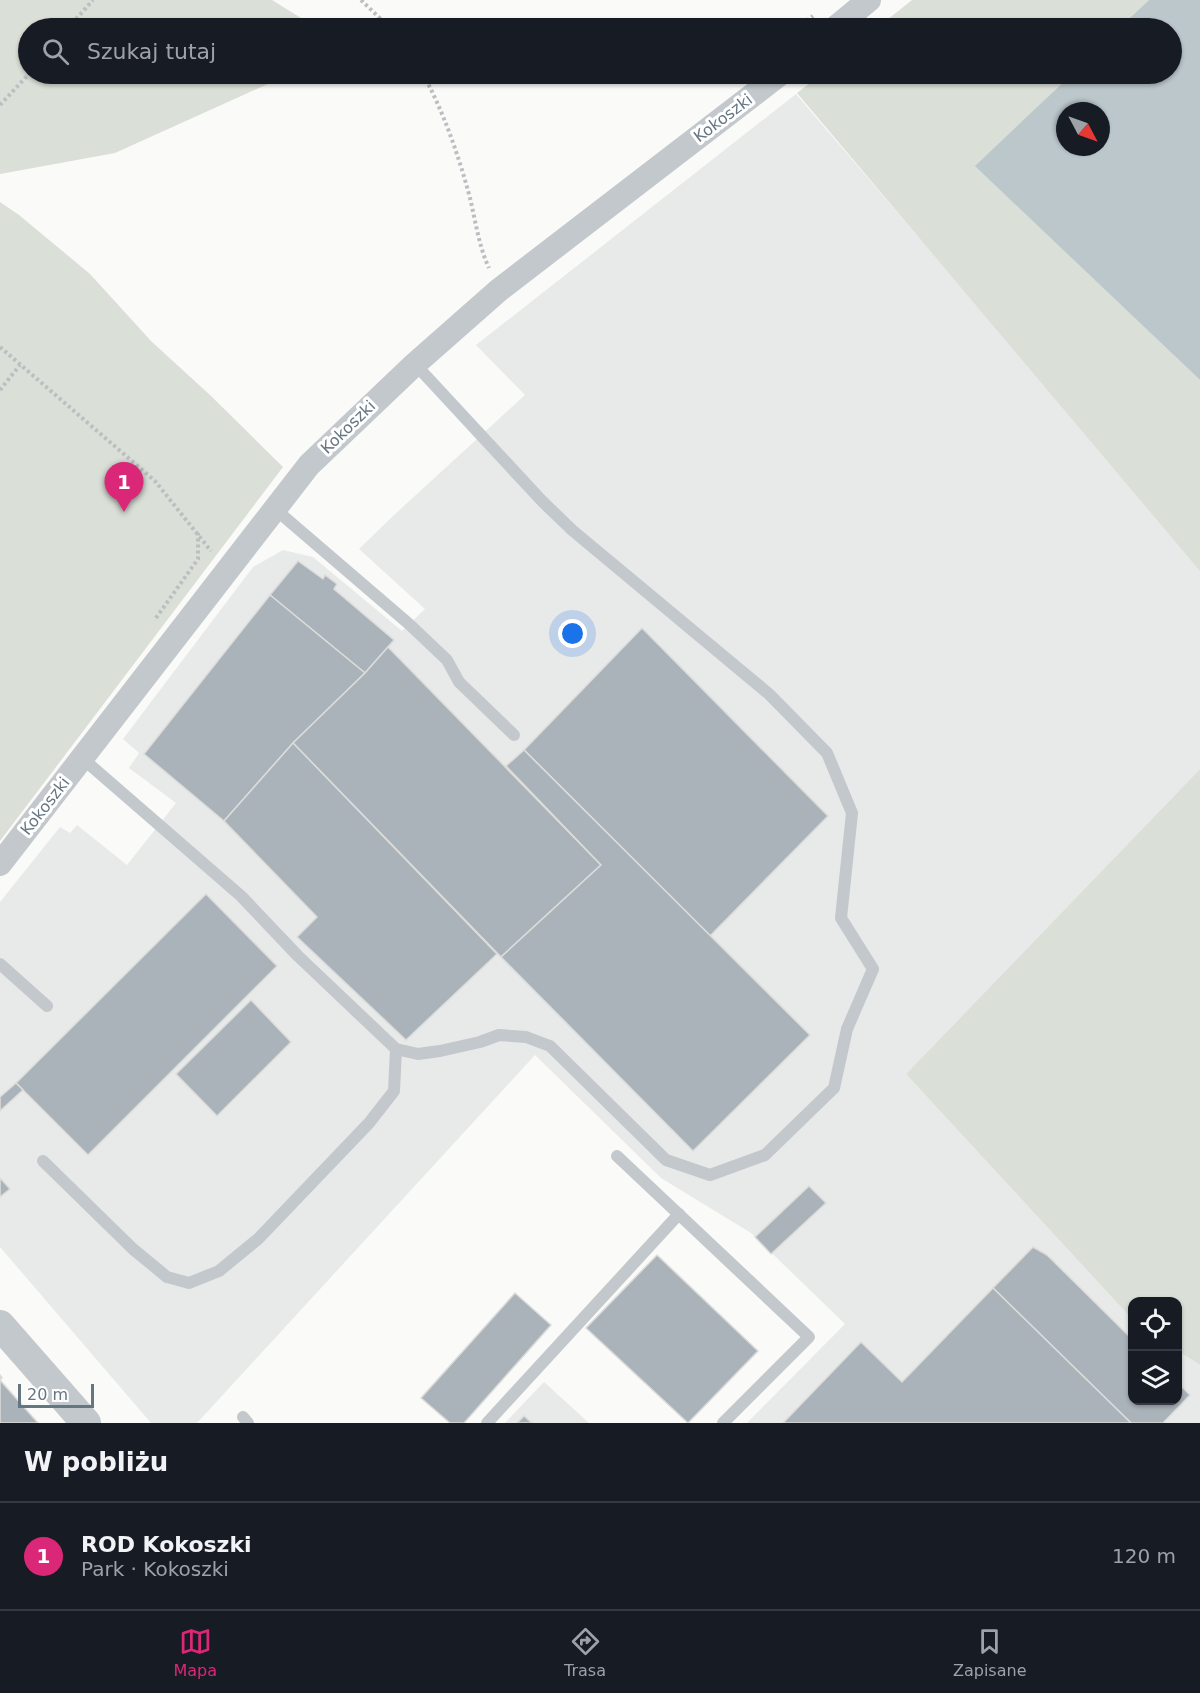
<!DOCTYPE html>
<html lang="pl">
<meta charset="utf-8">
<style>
body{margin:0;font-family:"DejaVu Sans",sans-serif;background:#242831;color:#f1f3f6}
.controls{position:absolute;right:18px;bottom:18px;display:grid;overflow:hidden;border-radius:12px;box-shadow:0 2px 4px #0004}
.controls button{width:54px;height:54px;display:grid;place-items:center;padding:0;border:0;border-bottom:2px solid #363941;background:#171b24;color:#f1f3f6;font:30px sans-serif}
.compass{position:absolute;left:1056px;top:102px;width:54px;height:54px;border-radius:50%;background:#171b24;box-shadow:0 2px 4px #0004;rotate:131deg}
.scale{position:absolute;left:18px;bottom:15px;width:76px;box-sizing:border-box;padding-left:6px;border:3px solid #657683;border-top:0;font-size:16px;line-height:21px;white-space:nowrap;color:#657683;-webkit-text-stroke:4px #fff;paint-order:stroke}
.you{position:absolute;left:573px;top:634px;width:21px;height:21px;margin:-15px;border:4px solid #fff;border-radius:50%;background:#1a73e8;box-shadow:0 0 0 9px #1a73e833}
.badge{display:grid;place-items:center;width:39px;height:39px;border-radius:50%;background:#db2777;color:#fff;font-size:20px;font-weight:700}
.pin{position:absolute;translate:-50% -50px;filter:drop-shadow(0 2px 3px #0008)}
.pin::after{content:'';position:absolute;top:32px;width:21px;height:18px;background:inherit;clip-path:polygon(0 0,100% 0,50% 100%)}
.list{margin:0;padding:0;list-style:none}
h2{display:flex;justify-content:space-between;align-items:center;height:78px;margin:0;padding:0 24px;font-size:26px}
h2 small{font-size:20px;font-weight:400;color:#9ea1a6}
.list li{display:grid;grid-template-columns:39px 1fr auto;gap:18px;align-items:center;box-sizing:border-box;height:108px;padding:0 24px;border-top:2px solid #363941}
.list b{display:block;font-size:22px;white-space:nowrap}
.list p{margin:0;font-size:20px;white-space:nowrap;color:#9ea1a6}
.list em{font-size:20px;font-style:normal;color:#9ea1a6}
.icon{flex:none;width:33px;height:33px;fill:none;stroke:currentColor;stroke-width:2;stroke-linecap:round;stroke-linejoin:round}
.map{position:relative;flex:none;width:1200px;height:1423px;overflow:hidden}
.search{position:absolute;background:#171b24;box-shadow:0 2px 4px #0004;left:18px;right:18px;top:18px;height:66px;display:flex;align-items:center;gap:15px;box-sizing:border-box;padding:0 21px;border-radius:33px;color:#9ea1a6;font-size:22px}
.sheet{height:186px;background:#171b24}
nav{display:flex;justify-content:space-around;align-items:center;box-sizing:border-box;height:84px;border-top:2px solid #363941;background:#171b24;font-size:16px;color:#9ea1a6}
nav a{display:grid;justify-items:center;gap:3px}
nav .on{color:#db2777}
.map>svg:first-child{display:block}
.built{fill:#e8e9e9}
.green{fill:#dadfd7}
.water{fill:#bbc7cb;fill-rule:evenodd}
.building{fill:#aab3b9;stroke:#dcdcda;stroke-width:1.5}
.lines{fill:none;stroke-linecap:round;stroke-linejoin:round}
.path{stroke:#bbbfc2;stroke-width:4;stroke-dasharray:3 3;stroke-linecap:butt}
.service{stroke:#c3c8cc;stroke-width:12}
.minor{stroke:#c3c8cc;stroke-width:24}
.tertiary{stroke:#c3c8cc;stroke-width:30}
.labels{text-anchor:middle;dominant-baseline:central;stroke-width:6;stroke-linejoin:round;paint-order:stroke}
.street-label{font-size:16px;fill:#657683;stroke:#fff}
</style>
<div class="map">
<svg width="1200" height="1423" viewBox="0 0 1200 1423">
<rect width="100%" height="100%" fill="#fafaf8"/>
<g class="built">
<path d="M 796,94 L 1200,566 L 1200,769 L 906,1074 L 1132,1319 L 1132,1400 L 1178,1400 L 1178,1351 L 1200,1365 L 1200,1423 L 747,1423 L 845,1324 L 751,1233 L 661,1178 L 535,1055 L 197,1423 L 151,1423 L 0,1247 L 0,902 L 60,827 L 70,833 L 77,825 L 127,865 L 176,803 L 129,768 L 139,753 L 123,739 L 253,567 L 283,550 L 313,557 L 402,631 L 425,609 L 359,549 L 394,515 L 525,395 L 476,345 Z"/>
<path d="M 544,1382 L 589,1423 L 505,1423 Z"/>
</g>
<g class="green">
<path d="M 0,0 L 272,0 L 317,28 L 28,28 L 28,74 L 290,74 L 115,153 L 0,174 Z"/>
<path d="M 912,0 L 1149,0 L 1119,28 L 877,28 Z"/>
<path d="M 822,74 L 1072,74 L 976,166 L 1200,380 L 1200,571 L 797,93 Z"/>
<path d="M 0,202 L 19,215 L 90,274 L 152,342 L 210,395 L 283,467 L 0,841 Z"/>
<path d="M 1200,769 L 1200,1365 L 1178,1351 L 1178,1302 L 1132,1302 L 1132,1319 L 906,1074 Z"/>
</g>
<path class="water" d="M 1149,0 L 1200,0 L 1200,380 L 975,166 L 1072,74 L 1172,74 L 1172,28 L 1119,28 ZM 1065,111 L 1101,111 L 1101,147 L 1065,147 Z"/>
<g class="building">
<path d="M 298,561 L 323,579 L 325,575 L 337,584 L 334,589 L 394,640 L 365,673 L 270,595 Z"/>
<path d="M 270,595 L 365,673 L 293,743 L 224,821 L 144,754 Z"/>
<path d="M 642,628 L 828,816 L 710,936 L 524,750 Z"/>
<path d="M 388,647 L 601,865 L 501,957 L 293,743 L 365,673 Z"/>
<path d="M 293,743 L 497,954 L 406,1040 L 297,937 L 317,917 L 224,821 Z"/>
<path d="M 524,750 L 810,1035 L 693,1151 L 501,957 L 601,865 L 506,766 Z"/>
<path d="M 206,894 L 277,966 L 88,1155 L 16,1083 Z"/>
<path d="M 251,1000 L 291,1042 L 217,1116 L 176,1074 Z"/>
<path d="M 16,1083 L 23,1090 L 0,1111 L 0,1097 Z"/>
<path d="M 0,1178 L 10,1189 L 0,1197 Z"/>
<path d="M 809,1186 L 826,1203 L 771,1254 L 755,1237 Z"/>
<path d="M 1033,1247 L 1047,1255 L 1132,1339 L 1132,1400 L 1178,1400 L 1178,1383 L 1190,1395 L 1163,1423 L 1131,1423 L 993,1288 Z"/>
<path d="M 657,1255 L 758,1351 L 688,1423 L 586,1328 Z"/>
<path d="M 993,1288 L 1131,1423 L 783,1423 L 861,1342 L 902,1382 Z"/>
<path d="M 515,1293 L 551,1325 L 464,1423 L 450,1423 L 421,1398 Z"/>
<path d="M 0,1375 L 2,1378 L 0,1380 L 38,1423 L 0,1423 Z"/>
<path d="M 524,1416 L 532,1423 L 517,1423 Z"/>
</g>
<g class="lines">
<g class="path">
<path d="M 361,0 L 390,28"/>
<path d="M 68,28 L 93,0"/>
<path d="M 797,28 L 813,16"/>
<path d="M 423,74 C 442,109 456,148 467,187 C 475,214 477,242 489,268"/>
<path d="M 0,105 L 29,74"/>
<path d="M 0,347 L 155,481 L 211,551"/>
<path d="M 0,390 L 20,365"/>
<path d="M 156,618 L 198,559 L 198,533"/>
</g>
<g class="service">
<path d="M 275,509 L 409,624 L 447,660 L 459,682 L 514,735"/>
<path d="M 82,758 L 241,896 L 298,956 L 396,1049 L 418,1054 L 440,1051 L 480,1042 L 499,1035 L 526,1037 L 550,1046 L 666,1160 L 710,1175 L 765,1155 L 834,1088 L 847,1029 L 873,969 L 841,918 L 852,813 L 827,753 L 769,694 L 572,530 L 542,501 L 415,364"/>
<path d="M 0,964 L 47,1006"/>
<path d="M 617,1156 L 809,1337 L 723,1423"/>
<path d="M 43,1161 L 133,1249 L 167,1277 L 189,1283 L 219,1271 L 258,1239 L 369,1123 L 394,1091 L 396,1049"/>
<path d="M 243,1417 L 248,1423"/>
<path d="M 487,1423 L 679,1214"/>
</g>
<g class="minor">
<path d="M 835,28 L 869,0"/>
<path d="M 0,864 L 309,465 L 415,364 L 499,290 L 780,74"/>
</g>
<path class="tertiary" d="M 0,1325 L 86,1423"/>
</g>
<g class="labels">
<g class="street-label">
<text transform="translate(723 118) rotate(-37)">Kokoszki</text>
<text transform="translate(348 427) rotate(-44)">Kokoszki</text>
<text transform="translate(45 806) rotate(-52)">Kokoszki</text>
</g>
</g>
</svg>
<div class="controls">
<button><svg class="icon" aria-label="locate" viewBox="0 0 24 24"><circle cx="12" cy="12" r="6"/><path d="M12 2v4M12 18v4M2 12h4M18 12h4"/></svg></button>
<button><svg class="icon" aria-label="layers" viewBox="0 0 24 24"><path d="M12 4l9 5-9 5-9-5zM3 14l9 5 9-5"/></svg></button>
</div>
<svg class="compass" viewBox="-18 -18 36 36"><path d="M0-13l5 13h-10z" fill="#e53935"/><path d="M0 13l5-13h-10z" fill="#9ea1a6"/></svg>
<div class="scale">20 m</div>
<div class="you"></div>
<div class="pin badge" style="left:124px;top:512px">1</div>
<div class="search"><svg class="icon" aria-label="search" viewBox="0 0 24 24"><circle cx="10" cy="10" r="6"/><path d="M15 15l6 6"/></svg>Szukaj tutaj</div>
</div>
<section class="sheet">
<h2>W pobliżu<small></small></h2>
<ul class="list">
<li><span class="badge">1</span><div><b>ROD Kokoszki</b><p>Park · Kokoszki</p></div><em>120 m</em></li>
</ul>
</section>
<nav>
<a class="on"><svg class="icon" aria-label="map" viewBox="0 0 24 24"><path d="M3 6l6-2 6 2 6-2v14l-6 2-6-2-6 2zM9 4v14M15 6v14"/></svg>Mapa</a>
<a><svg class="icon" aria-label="directions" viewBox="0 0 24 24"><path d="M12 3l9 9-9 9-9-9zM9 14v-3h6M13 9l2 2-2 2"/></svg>Trasa</a>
<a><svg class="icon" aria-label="saved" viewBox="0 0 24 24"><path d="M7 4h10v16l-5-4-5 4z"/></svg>Zapisane</a>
</nav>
